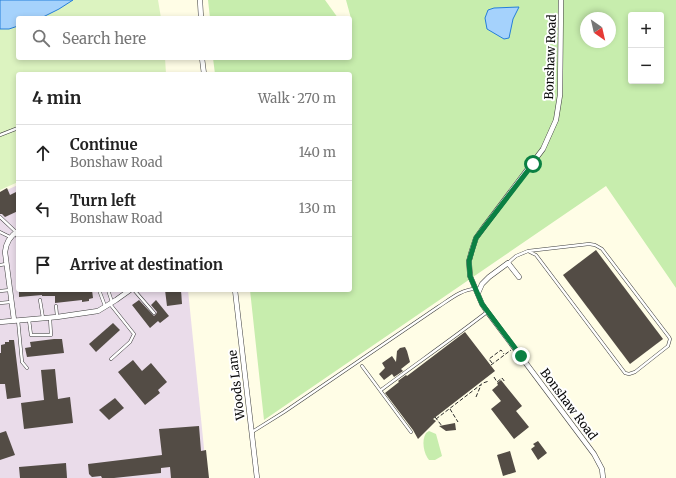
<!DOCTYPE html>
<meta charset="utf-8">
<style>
body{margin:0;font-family:Merriweather,serif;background:#f6f6f6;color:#222}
.controls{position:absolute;right:12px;top:12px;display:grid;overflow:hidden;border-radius:4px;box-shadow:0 2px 6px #0003}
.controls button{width:36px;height:36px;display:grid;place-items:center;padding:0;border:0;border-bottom:1px solid #e0e0e0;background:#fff;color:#222;font:20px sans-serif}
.compass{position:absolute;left:580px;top:12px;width:36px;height:36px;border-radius:50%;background:#fff;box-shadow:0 2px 6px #0003;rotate:146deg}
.stop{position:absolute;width:12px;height:12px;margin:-9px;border:3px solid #0b8043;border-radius:50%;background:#fff}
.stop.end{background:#0b8043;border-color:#fff;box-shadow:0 1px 4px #0008}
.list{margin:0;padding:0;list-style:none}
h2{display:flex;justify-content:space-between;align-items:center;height:52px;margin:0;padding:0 16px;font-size:17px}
h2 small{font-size:13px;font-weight:400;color:#767676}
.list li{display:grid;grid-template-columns:26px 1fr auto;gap:12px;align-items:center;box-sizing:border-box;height:56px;padding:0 16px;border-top:1px solid #e0e0e0}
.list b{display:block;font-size:15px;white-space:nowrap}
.list p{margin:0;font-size:13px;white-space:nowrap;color:#767676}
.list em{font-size:13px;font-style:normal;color:#767676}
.icon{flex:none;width:22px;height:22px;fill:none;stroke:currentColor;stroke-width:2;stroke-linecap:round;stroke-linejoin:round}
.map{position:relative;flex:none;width:676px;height:478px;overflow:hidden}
.search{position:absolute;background:#fff;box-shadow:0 2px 6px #0003;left:16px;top:16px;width:336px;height:44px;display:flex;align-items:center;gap:10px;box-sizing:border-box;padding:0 14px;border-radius:4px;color:#767676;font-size:15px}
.panel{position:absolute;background:#fff;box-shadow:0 2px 6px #0003;left:16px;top:72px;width:336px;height:220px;border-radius:4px}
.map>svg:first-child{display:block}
.industrial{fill:#eadcea}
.green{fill:#c7edad;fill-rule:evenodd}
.pitch{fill:#dcf3c0}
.water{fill:#a5d2fc;stroke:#257eda}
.building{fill:#534c45}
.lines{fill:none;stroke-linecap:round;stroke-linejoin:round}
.service-casing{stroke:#3d3d3d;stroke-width:3.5}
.minor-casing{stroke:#3d3d3d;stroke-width:5.5}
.path{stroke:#2c2c2c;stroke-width:1;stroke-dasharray:4 2;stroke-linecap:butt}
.service{stroke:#fff;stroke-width:2.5}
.minor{stroke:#fff;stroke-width:4.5}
.route{stroke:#0b8043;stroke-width:5}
.labels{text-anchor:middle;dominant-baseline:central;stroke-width:4;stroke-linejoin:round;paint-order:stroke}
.street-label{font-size:12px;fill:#0a0a0a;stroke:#fff}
</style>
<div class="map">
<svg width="676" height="478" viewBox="0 0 676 478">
<rect width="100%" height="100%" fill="#fffde6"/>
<path class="industrial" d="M 18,185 L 18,290 L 188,290 L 207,478 L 0,478 L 0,193 Z"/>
<g class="green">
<path d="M 208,0 L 325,0 L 338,18 L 210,18 Z"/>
<path d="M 346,0 L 676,0 L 676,288 L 606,186 L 264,420 L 250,290 L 350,290 L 350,74 L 215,74 L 213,58 L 350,58 L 350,25 L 352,22 ZM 631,15 L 661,15 L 661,81 L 631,81 ZM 586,18 L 610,18 L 610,42 L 586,42 Z"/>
<path d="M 429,431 L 436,434 L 442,456 L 435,460 L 429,460 C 424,454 421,441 426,433 Z"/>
</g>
<path class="pitch" d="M 0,0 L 158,0 L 161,18 L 18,18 L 18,58 L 165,58 L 166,74 L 18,74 L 18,182 L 0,190 Z"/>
<g class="water">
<path d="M 0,0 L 73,0 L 59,9 L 41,18 L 18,18 L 18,26 L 9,29 L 0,29 Z"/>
<path d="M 519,7 L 513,19 L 509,38 L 504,39 L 487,29 L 485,18 L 488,10 L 494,8 Z"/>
</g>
<g class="building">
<path d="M 7,188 L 10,195 L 18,191 L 18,211 L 5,217 L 2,214 L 0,214 L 0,192 Z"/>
<path d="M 596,250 L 663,339 L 630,364 L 563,275 Z"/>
<path d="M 19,290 L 92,290 L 93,298 L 89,299 L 89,301 L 82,302 L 82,300 L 55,303 L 55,296 L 42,296 L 42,295 L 19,297 Z"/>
<path d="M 165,290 L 181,290 L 182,304 L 167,306 Z"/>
<path d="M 139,300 L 154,316 L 156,314 L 157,312 L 151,305 L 156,300 L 169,316 L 160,323 L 158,321 L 150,328 L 132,305 Z"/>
<path d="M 113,323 L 120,330 L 96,352 L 89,344 Z"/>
<path d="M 465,332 L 495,371 L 433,419 L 436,421 L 418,439 L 413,430 L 385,393 L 399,382 L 398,381 L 406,375 L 407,376 Z"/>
<path d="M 54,339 L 62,339 L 64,353 L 27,357 L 25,348 L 31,347 L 30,342 Z"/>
<path d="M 9,340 L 14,340 L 21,397 L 7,399 L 5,384 L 0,384 L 0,353 L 1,353 L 1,345 L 5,344 L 5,342 L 9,342 Z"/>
<path d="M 405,347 L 407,351 L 410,362 L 401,369 L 403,371 L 394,377 L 392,374 L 384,380 L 379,374 L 385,368 L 382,363 L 392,356 L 396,362 L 397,351 L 400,348 Z"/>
<path d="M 133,360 L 142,371 L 151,363 L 167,382 L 158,390 L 160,393 L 145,405 L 118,372 Z"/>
<path d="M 55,369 L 58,399 L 70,397 L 73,423 L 24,429 L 21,403 L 44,400 L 41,370 Z"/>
<path d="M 501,380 L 522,406 L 516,411 L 529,427 L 514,439 L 491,409 L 501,401 L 492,390 L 498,385 L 497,383 Z"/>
<path d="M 115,398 L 124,408 L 109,420 L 99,410 Z"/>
<path d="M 455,423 L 456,430 L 446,431 L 439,426 Z"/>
<path d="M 199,426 L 201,451 L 206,450 L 209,478 L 171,478 L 170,467 L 161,468 L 161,473 L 114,478 L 102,478 L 101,476 L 92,477 L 89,474 L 88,464 L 162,455 L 159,429 Z"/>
<path d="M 6,431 L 15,455 L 0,460 L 0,433 Z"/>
<path d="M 538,441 L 547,453 L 538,460 L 531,449 L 535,446 L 533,444 Z"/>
<path d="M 510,451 L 516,472 L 503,476 L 497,455 Z"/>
<path d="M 66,463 L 67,478 L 20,478 L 19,467 Z"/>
</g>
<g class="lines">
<g class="service-casing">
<g id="service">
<path d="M 0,135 L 18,128"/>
<path d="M 0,217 L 16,232 L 18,239"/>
<path d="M 0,232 L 10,237"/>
<path d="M 508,263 L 516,256 L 528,251 L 589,244 L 595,245 L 602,249 L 669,337 L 670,339 L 668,346 L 635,372 L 629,374 L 625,373 L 536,255 L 528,251"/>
<path d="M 0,265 L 6,264"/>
<path d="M 99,290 L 105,306"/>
<path d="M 108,290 L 112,302"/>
<path d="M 134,290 L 154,313"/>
<path d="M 0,291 L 10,290"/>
<path d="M 40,300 L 43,318"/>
<path d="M 0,303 L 11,302"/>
<path d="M 110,304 L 134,334 L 130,342 L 111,359"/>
<path d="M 56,306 L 57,316"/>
<path d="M 18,320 L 22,362 L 27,368"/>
<path d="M 29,320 L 31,335 L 51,335 L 50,318"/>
<path d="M 362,366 L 411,432"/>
<path d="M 381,390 C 416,364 452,339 487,312"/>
<path d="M 252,432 L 284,412 L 438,307 C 449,300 462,289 475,289"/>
</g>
</g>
<g class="minor-casing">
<g id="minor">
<path d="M 200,0 L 201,18"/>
<path d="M 561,0 L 560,95 L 556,120 L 543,149 L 484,227 L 476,238 L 472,250 L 469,261 L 470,276 L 482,304 L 486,310 L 594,454 L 602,469 L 603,478"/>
<path d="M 202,58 L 204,74"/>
<path d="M 235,290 L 257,478"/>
<path d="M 478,293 L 482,284 L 489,277 L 508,263 L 519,277"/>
<path d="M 14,320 L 5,252 C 6,242 10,236 18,231"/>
<path d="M 0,322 L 57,317 L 98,311 L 116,300 L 130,290"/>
</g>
</g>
<g class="path">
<path d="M 492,363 L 489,359 L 501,350 L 504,354"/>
<path d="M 491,365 L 511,350"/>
<path d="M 494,377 L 497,382 L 502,378 L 505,382"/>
<path d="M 476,397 L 481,385"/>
<path d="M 450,409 L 458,422"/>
<path d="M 435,417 L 442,426"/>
<path d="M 436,419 L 483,383 L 489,381"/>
</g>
<use href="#service" class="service"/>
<use href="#minor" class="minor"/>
</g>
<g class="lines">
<path class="route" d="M 521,356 L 482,304 L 470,276 L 469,261 L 476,238 L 533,164"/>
</g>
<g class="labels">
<g class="street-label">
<text transform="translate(550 57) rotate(-88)">Bonshaw Road</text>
<text transform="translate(236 385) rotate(-97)">Woods Lane</text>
<text transform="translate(569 404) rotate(53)">Bonshaw Road</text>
</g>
</g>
</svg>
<div class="controls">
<button>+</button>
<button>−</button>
</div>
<svg class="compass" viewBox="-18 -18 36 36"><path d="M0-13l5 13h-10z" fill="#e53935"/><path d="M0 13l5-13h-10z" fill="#767676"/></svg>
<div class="stop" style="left:533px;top:164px"></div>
<div class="stop end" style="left:521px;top:356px"></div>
<div class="search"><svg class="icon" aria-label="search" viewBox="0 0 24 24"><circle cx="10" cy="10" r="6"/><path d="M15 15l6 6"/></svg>Search here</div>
<section class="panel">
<h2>4 min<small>Walk · 270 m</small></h2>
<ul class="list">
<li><svg class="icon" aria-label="ahead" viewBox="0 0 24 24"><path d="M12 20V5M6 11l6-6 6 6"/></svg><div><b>Continue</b><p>Bonshaw Road</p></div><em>140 m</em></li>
<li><svg class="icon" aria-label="left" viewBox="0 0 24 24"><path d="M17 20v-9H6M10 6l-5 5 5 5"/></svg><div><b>Turn left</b><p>Bonshaw Road</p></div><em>130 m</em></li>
<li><svg class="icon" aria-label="arrive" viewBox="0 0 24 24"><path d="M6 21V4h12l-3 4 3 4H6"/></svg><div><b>Arrive at destination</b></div></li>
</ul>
</section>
</div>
